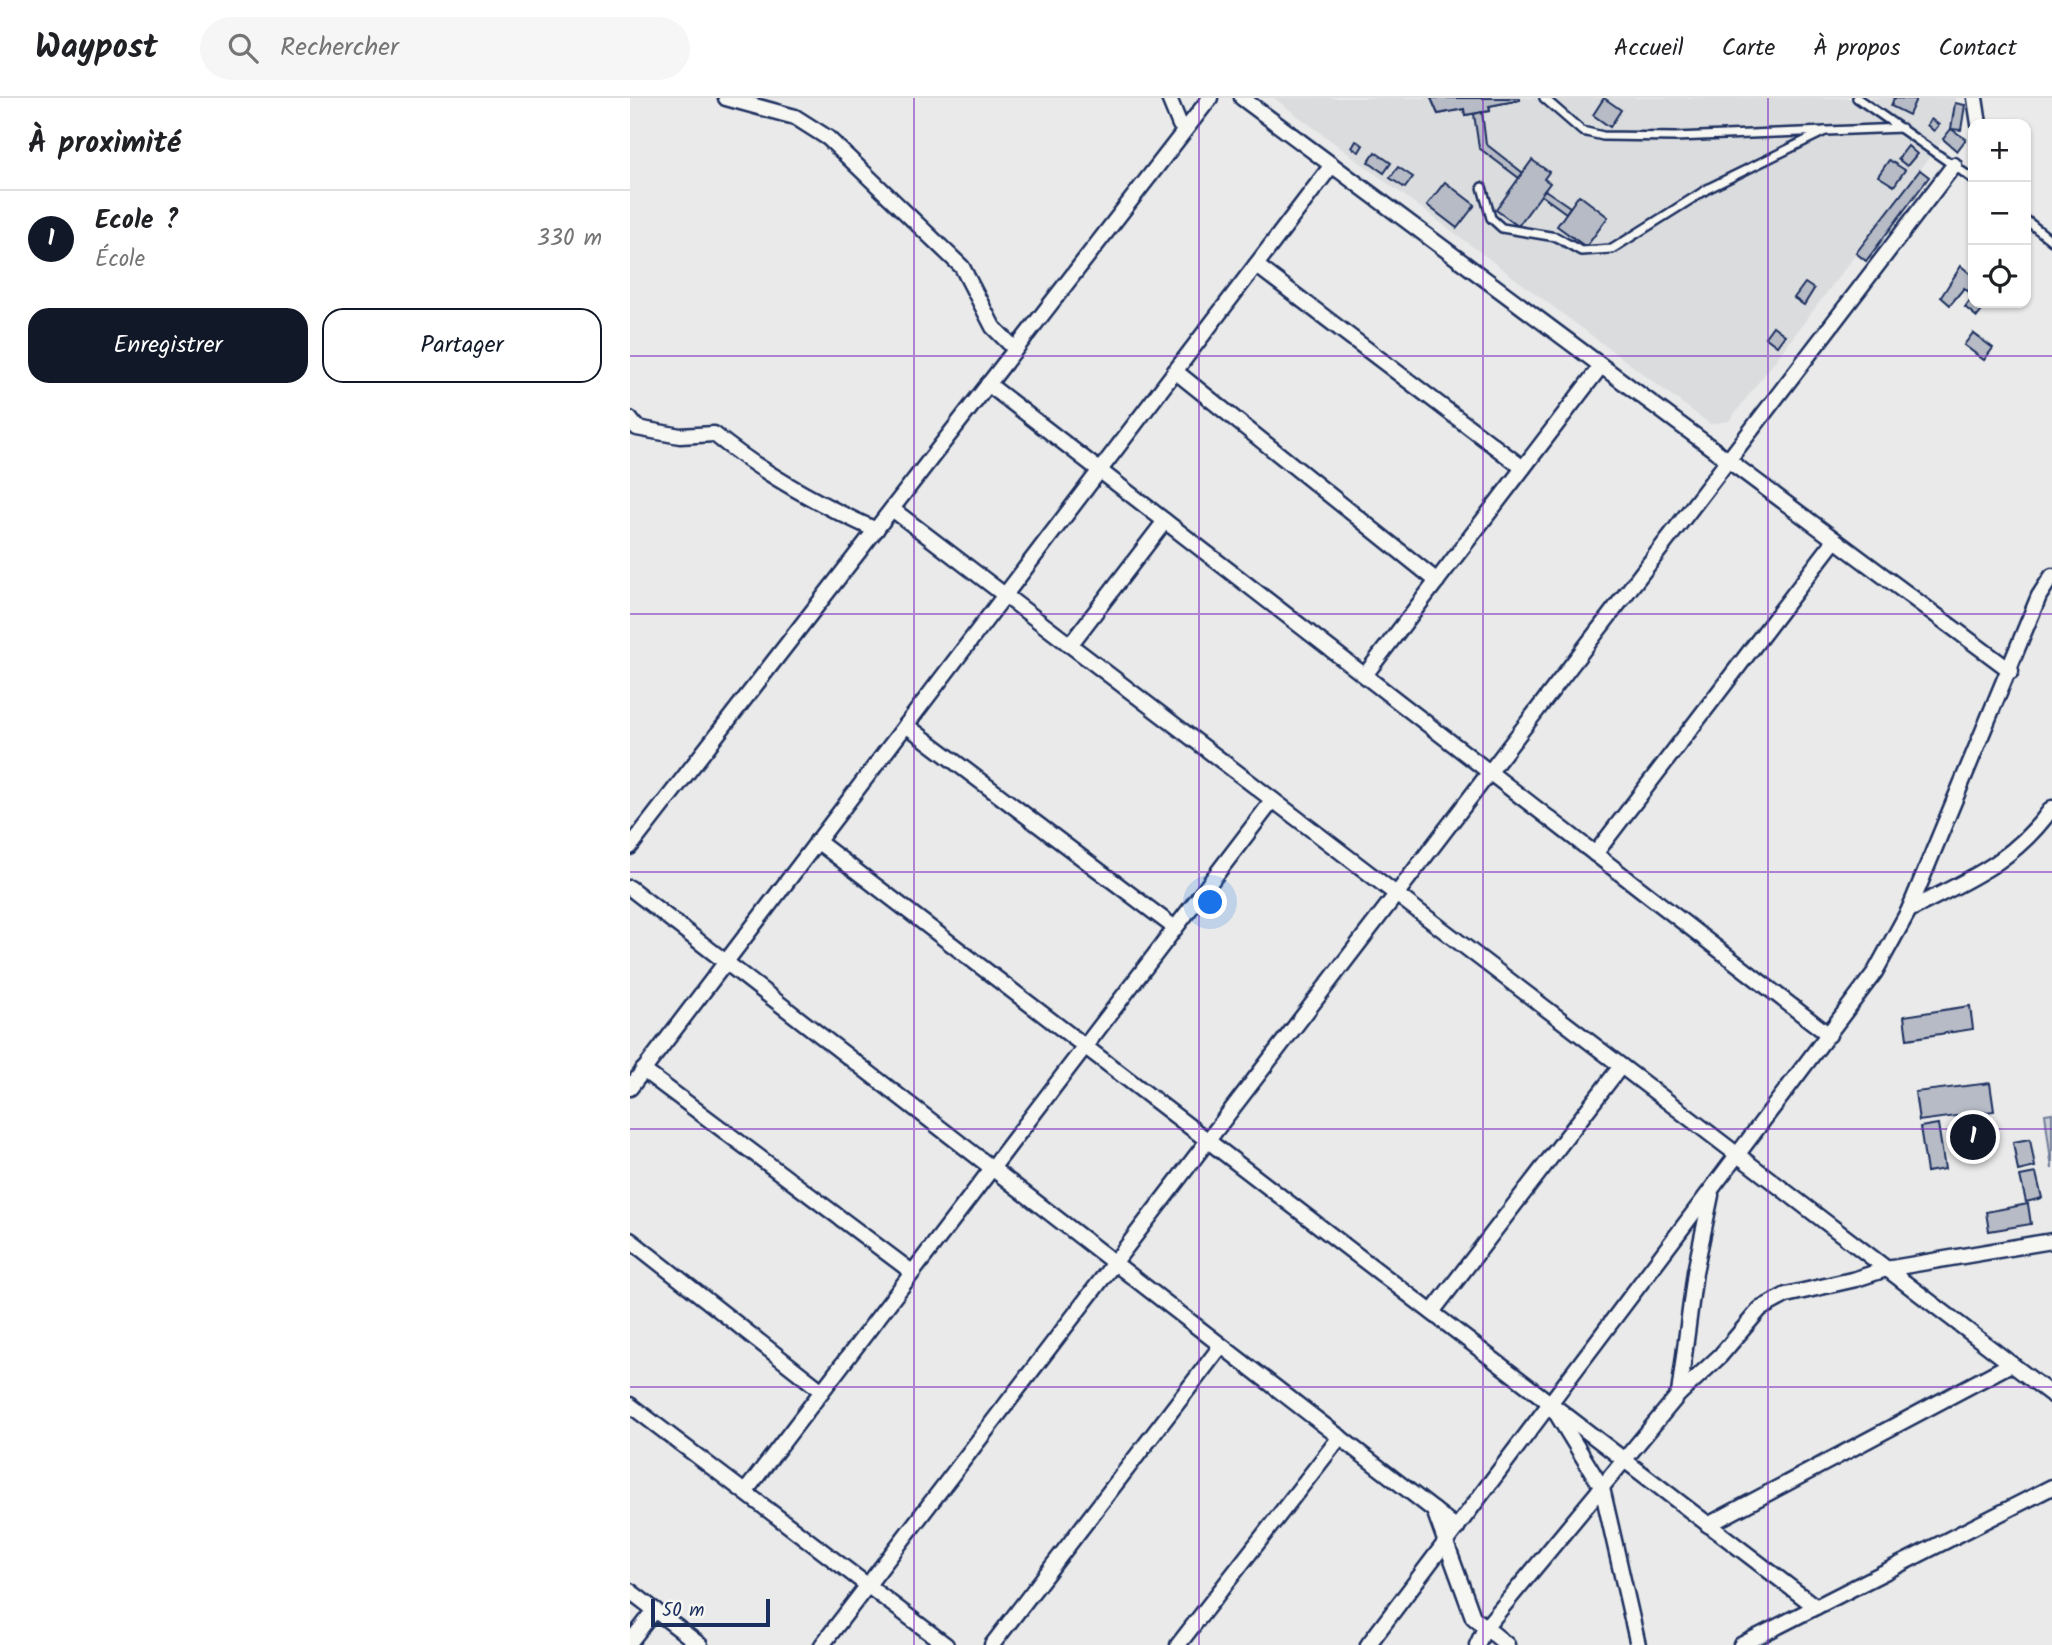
<!DOCTYPE html>
<html lang="fr">
<meta charset="utf-8">
<style>
body{margin:0;font-family:Kalam,sans-serif;background:#f6f6f6;color:#202124}
.controls{position:absolute;right:21px;top:21px;display:grid;overflow:hidden;border-radius:14px;box-shadow:0 2px 5px #0004}
.controls button{width:63px;height:63px;display:grid;place-items:center;padding:0;border:0;border-bottom:2px solid #e0e0e0;background:#fff;color:#202124;font:35px sans-serif}
.scale{position:absolute;left:21px;bottom:18px;width:119px;box-sizing:border-box;padding-left:7px;border:4px solid #1b2f5e;border-top:0;font-size:19px;line-height:24px;white-space:nowrap;color:#1b2f5e;-webkit-text-stroke:5px #f6f6f2;paint-order:stroke}
.you{position:absolute;left:581px;top:805px;width:24px;height:24px;margin:-18px;border:5px solid #fff;border-radius:50%;background:#1a73e8;box-shadow:0 0 0 10px #1a73e833}
.badge{display:grid;place-items:center;width:46px;height:46px;border-radius:50%;background:#111827;color:#fff;font-size:23px;font-weight:700}
.pin{position:absolute;translate:-50% -50%;border:4px solid #fff;box-shadow:0 2px 7px #0006}
.list{margin:0;padding:0;list-style:none}
h2{display:flex;justify-content:space-between;align-items:center;height:91px;margin:0;padding:0 28px;font-size:30px}
h2 small{font-size:23px;font-weight:400;color:#757577}
.list li{display:grid;grid-template-columns:46px 1fr auto;gap:21px;align-items:center;box-sizing:border-box;height:98px;padding:0 28px;border-top:2px solid #e0e0e0}
.list b{display:block;font-size:26px;white-space:nowrap}
.list p{margin:0;font-size:23px;white-space:nowrap;color:#757577}
.list em{font-size:23px;font-style:normal;color:#757577}
.actions{display:flex;gap:14px;padding:21px 28px}
.actions a{flex:1;padding:16px 0;border:2px solid #111827;border-radius:21px;text-align:center;font-size:24px;color:#111827}
.actions .main{background:#111827;color:#fff}
.icon{flex:none;width:38px;height:38px;fill:none;stroke:currentColor;stroke-width:2;stroke-linecap:round;stroke-linejoin:round}
.map{position:relative;flex:none;width:1422px;height:1547px;overflow:hidden}
header{display:flex;align-items:center;gap:42px;box-sizing:border-box;height:98px;padding:0 35px;background:#fff;border-bottom:2px solid #e0e0e0}
header strong{font-size:33px}
nav{display:flex;gap:38px;margin-inline-start:auto;font-size:24px}
.search{width:490px;height:63px;background:#f6f6f6;display:flex;align-items:center;gap:18px;box-sizing:border-box;padding:0 24px;border-radius:38px;color:#757577;font-size:26px}
main{display:flex}
aside{flex:1;background:#fff}
.map>svg:first-child{display:block}
.built{fill:#dadcde}
.green{fill:#caced5;stroke:#727e9a;stroke-width:2}
.building{fill:#b6bbc6;stroke:#1b2f5e;stroke-width:2}
.lines{fill:none;stroke-linecap:round;stroke-linejoin:round}
.lane-casing{stroke:#1b2f5e;stroke-width:12}
.street-casing{stroke:#1b2f5e;stroke-width:19}
.lane{stroke:#f6f6f2;stroke-width:7}
.street{stroke:#f6f6f2;stroke-width:14}
.grid{fill:none;stroke:#7b2cbf;stroke-width:2;stroke-opacity:0.55}
</style>
<header>
<strong>Waypost</strong>
<div class="search"><svg class="icon" aria-label="search" viewBox="0 0 24 24"><circle cx="10" cy="10" r="6"/><path d="M15 15l6 6"/></svg>Rechercher</div>
<nav><a>Accueil</a><a>Carte</a><a>À propos</a><a>Contact</a></nav>
</header>
<main>
<aside>
<h2>À proximité<small></small></h2>
<ul class="list">
<li><span class="badge">1</span><div><b>Ecole ?</b><p>École</p></div><em>330 m</em></li>
</ul>
<div class="actions"><a class="main">Enregistrer</a><a>Partager</a></div>
</aside>
<div class="map">
<svg width="1422" height="1547" viewBox="0 0 1422 1547">
<rect width="100%" height="100%" fill="#e9eae9"/>
<filter id="ink" filterUnits="userSpaceOnUse"><feTurbulence type="fractalNoise" baseFrequency=".0143" numOctaves="2"/><feDisplacementMap in="SourceGraphic" scale="14" xChannelSelector="R" yChannelSelector="G"/><feConvolveMatrix kernelMatrix="1 2 1 2 8 2 1 2 1" color-interpolation-filters="sRGB"/></filter>
<g filter="url(#ink)">
<path class="built" d="M 644,0 L 1326,0 L 1321,31 L 1099,323 L 1080,326 Z"/>
<path class="green" d="M 1422,1015 L 1422,1071 L 1415,1016 Z"/>
<g class="building">
<path d="M 801,0 L 890,0 L 890,2 L 859,8 L 860,13 L 835,17 L 834,11 L 808,16 Z"/>
<path d="M 801,0 L 890,0 L 890,2 L 859,8 L 860,13 L 835,17 L 834,11 L 808,16 Z"/>
<path d="M 974,0 L 991,12 L 980,29 L 963,17 Z"/>
<path d="M 1264,0 L 1286,1 L 1279,17 L 1261,8 Z"/>
<path d="M 1325,5 L 1335,7 L 1331,32 L 1321,31 Z"/>
<path d="M 852,14 L 856,46 L 893,75 L 889,80 L 849,50 L 844,16 Z"/>
<path d="M 1301,21 L 1309,27 L 1304,33 L 1297,27 Z"/>
<path d="M 1321,31 L 1336,41 L 1327,53 L 1313,41 Z"/>
<path d="M 726,43 L 733,47 L 729,54 L 722,50 Z"/>
<path d="M 1278,48 L 1287,56 L 1277,68 L 1268,61 Z"/>
<path d="M 745,54 L 761,65 L 754,75 L 738,64 Z"/>
<path d="M 902,62 L 919,74 L 914,81 L 920,85 L 888,128 L 866,112 Z"/>
<path d="M 1259,62 L 1275,72 L 1264,88 L 1248,78 Z"/>
<path d="M 768,69 L 783,79 L 775,90 L 760,80 Z"/>
<path d="M 1290,72 L 1299,79 L 1236,163 L 1226,155 Z"/>
<path d="M 815,84 L 845,107 L 827,130 L 797,107 Z"/>
<path d="M 915,92 L 940,109 L 936,115 L 911,97 Z"/>
<path d="M 949,97 L 978,119 L 956,149 L 927,128 Z"/>
<path d="M 1331,168 L 1343,178 L 1343,189 L 1339,194 L 1334,190 L 1320,207 L 1311,199 Z"/>
<path d="M 1175,185 L 1184,191 L 1174,207 L 1164,200 Z"/>
<path d="M 1343,198 L 1343,205 L 1358,205 L 1347,219 L 1335,209 Z"/>
<path d="M 1143,228 L 1155,237 L 1147,248 L 1135,239 Z"/>
<path d="M 1343,235 L 1363,250 L 1354,262 L 1334,247 Z"/>
<path d="M 1340,908 L 1343,931 L 1277,941 L 1274,918 Z"/>
<path d="M 1360,985 L 1364,1013 L 1289,1023 L 1285,994 Z"/>
<path d="M 1308,1026 L 1315,1071 L 1297,1074 L 1290,1029 Z"/>
<path d="M 1400,1041 L 1405,1069 L 1388,1073 L 1383,1044 Z"/>
<path d="M 1406,1075 L 1412,1100 L 1396,1104 L 1390,1078 Z"/>
<path d="M 1398,1106 L 1401,1126 L 1359,1133 L 1356,1114 Z"/>
</g>
<g class="lines">
<g class="lane-casing">
<g id="lane">
<path d="M 914,0 L 952,33 L 973,38 L 1045,39 L 1272,30"/>
<path d="M 1227,0 L 1343,81"/>
<path d="M 852,89 L 861,120 L 872,130 L 926,139 L 951,153 L 982,151 L 1079,90 L 1195,33"/>
<path d="M 1396,122 L 1422,143"/>
</g>
</g>
<g class="street-casing">
<g id="street">
<path d="M 96,0 L 165,19 L 198,40 L 332,169 L 363,229 L 385,251"/>
<path d="M 539,0 L 550,27"/>
<path d="M 612,0 L 1381,573"/>
<path d="M 1345,0 L 1349,26"/>
<path d="M 626,167 L 893,370"/>
<path d="M 545,273 L 807,483"/>
<path d="M 358,286 L 1199,937"/>
<path d="M 0,321 L 7,330 L 50,338 L 84,336 C 133,376 188,406 246,432"/>
<path d="M 262,411 L 1422,1297"/>
<path d="M 440,547 L 535,423"/>
<path d="M 735,577 L 971,268"/>
<path d="M 276,627 L 545,830"/>
<path d="M 187,743 L 1186,1509"/>
<path d="M 0,749 L 580,0"/>
<path d="M 965,756 L 1205,442"/>
<path d="M 0,790 L 827,1430"/>
<path d="M 1279,812 C 1337,782 1383,765 1422,710"/>
<path d="M 13,972 L 282,1174"/>
<path d="M 0,990 L 702,67"/>
<path d="M 0,1142 L 192,1293"/>
<path d="M 802,1214 L 991,968"/>
<path d="M 1049,1296 L 1065,1174 L 1081,1097"/>
<path d="M 0,1307 L 316,1547"/>
<path d="M 925,1313 L 972,1390 L 1008,1547"/>
<path d="M 115,1394 L 643,702"/>
<path d="M 804,1412 L 843,1519 L 877,1547"/>
<path d="M 1078,1427 L 1381,1266"/>
<path d="M 0,1493 L 70,1547"/>
<path d="M 0,1544 L 25,1512"/>
<path d="M 192,1547 L 1324,67"/>
<path d="M 362,1547 L 591,1248"/>
<path d="M 548,1547 L 710,1339"/>
<path d="M 738,1547 L 1245,874 L 1279,812 L 1409,498 L 1422,478"/>
<path d="M 847,1547 L 855,1530 L 1049,1296 L 1090,1258 L 1130,1211 L 1156,1197 L 1226,1181 L 1256,1171 L 1422,1143"/>
<path d="M 1111,1547 L 1422,1389"/>
</g>
</g>
<use href="#lane" class="lane"/>
<use href="#street" class="street"/>
</g>
</g>
<path class="grid" d="M 284,0 L 284,1547M 569,0 L 569,1547M 853,0 L 853,1547M 1138,0 L 1138,1547M 0,258 L 1422,258M 0,516 L 1422,516M 0,774 L 1422,774M 0,1031 L 1422,1031M 0,1289 L 1422,1289"/>
</svg>
<div class="controls">
<button>+</button>
<button>−</button>
<button><svg class="icon" aria-label="locate" viewBox="0 0 24 24"><circle cx="12" cy="12" r="6"/><path d="M12 2v4M12 18v4M2 12h4M18 12h4"/></svg></button>
</div>
<div class="scale">50 m</div>
<div class="you"></div>
<div class="pin badge" style="left:1343px;top:1039px">1</div>
</div>
</main>
